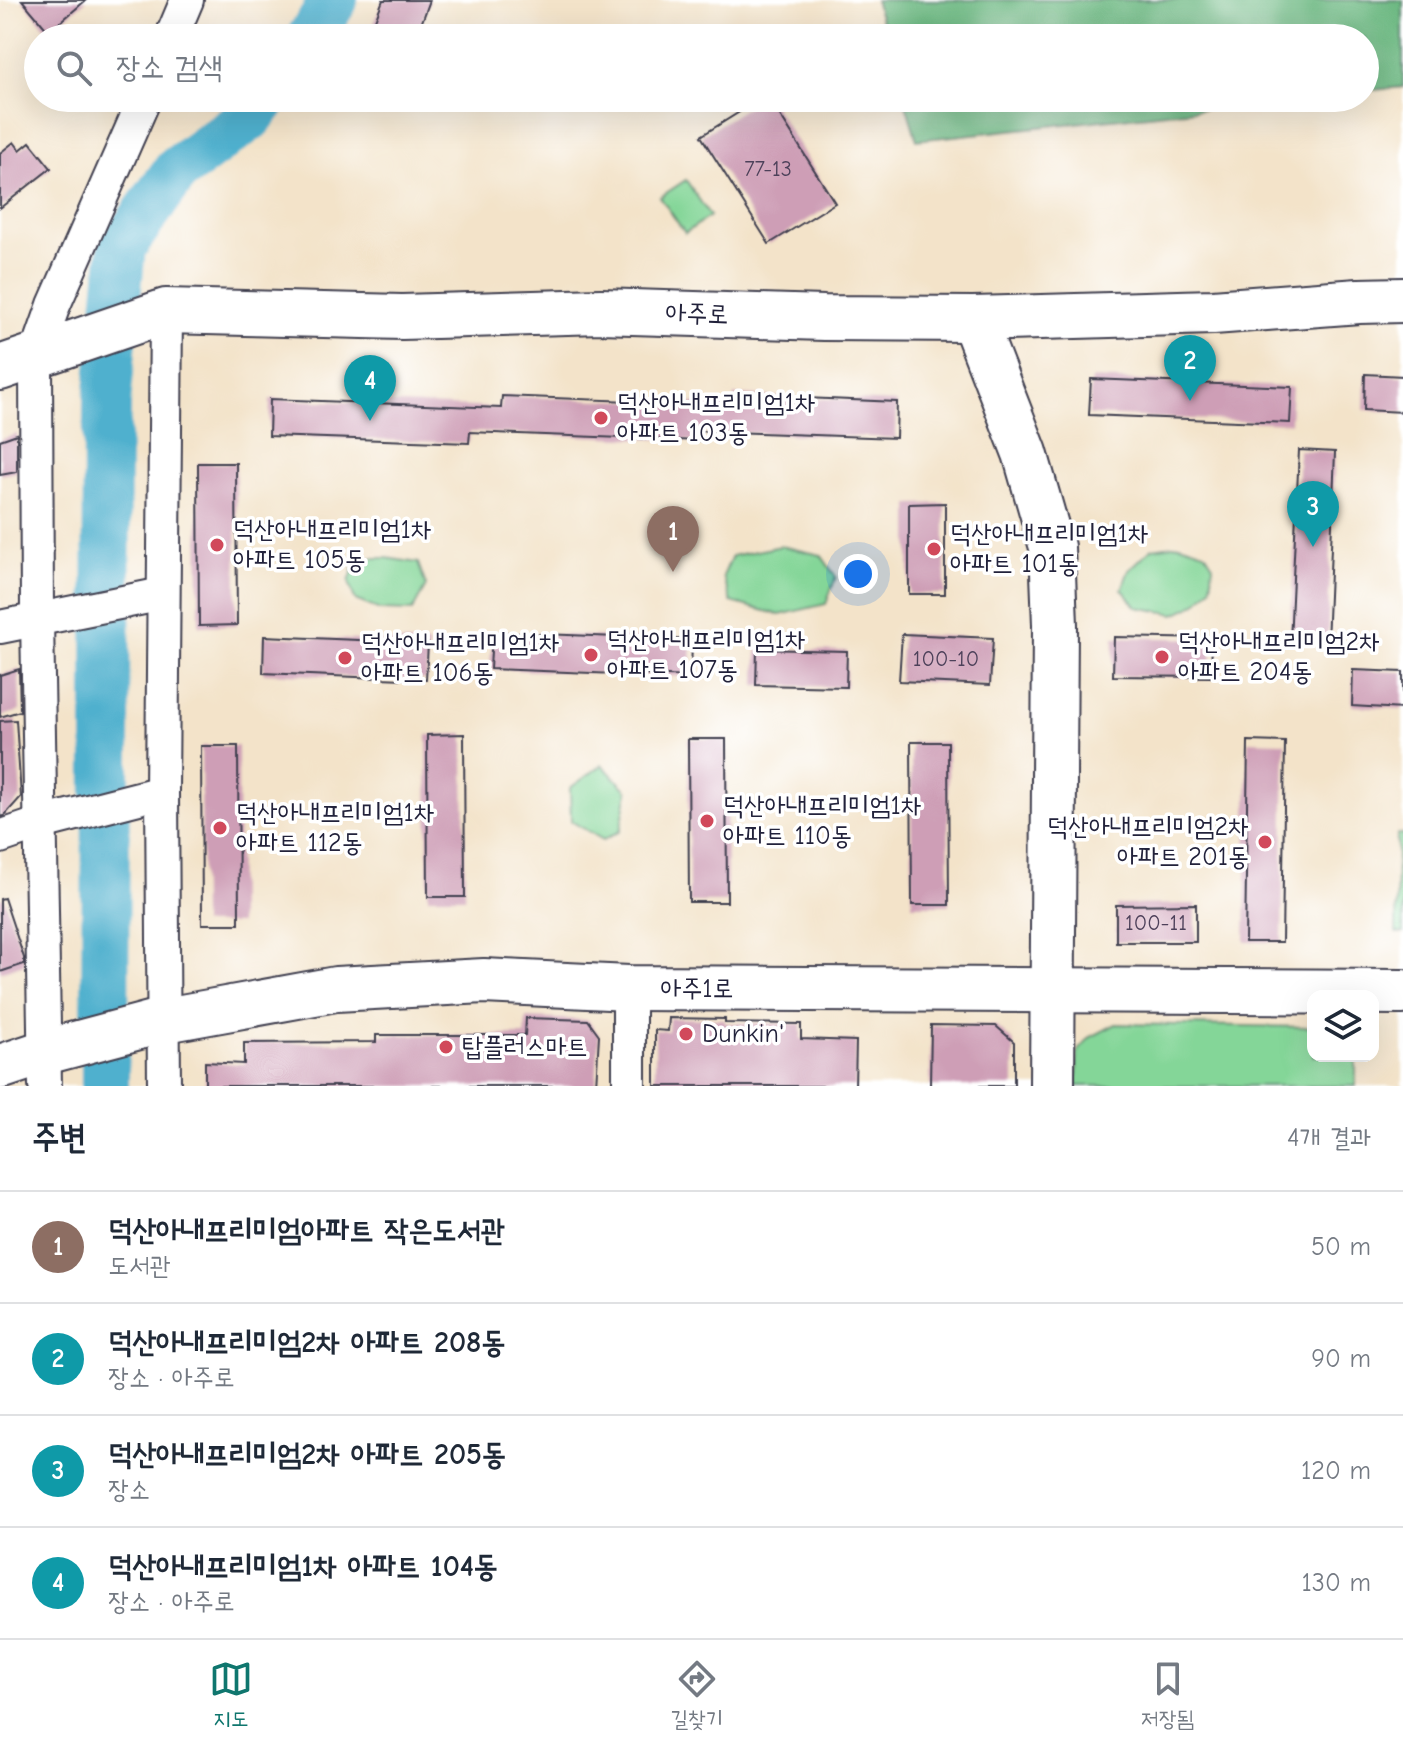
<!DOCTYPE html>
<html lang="ko">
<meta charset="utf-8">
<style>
body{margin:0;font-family:"Comic Neue","Poor Story",sans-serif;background:#f2f2f3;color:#1f2937}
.controls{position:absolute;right:24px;bottom:24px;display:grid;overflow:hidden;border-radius:16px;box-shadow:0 8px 32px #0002}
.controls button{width:72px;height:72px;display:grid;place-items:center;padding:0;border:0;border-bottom:2px solid #e0e1e3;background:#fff;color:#1f2937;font:40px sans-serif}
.you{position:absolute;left:858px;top:574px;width:28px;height:28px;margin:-20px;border:6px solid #fff;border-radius:50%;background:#1a73e8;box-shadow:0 0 0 12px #1a73e833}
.badge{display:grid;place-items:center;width:52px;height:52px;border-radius:50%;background:#0f766e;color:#fff;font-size:26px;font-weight:700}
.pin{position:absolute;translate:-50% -66px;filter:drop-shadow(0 2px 4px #0008)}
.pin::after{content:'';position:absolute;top:42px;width:28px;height:24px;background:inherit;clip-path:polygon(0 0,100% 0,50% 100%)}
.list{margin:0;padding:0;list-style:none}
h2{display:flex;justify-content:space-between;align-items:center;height:104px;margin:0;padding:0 32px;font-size:34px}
h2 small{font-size:26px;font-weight:400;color:#747a83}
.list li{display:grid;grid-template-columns:52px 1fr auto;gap:24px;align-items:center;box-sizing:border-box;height:112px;padding:0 32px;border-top:2px solid #e0e1e3}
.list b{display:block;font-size:30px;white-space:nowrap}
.list p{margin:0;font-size:26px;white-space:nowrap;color:#747a83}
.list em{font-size:26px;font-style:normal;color:#747a83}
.icon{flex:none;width:44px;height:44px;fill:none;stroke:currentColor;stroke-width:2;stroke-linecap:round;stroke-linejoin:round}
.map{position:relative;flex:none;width:1403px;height:1086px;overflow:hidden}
.search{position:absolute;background:#fff;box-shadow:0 8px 32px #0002;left:24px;right:24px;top:24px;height:88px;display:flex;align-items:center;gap:20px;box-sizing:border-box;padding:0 28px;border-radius:44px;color:#747a83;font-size:30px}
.sheet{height:552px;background:#fff}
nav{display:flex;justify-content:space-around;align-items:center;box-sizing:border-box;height:112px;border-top:2px solid #e0e1e3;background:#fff;font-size:22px;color:#747a83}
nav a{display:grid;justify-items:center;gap:4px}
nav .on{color:#0f766e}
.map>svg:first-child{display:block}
.green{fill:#84d698;stroke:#537c6a;stroke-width:2}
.forest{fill:#6bb780;stroke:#466c5e;stroke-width:2}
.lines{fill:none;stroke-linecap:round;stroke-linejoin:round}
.river{stroke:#4fb0ce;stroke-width:48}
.building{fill:#ce9eb6}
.street-casing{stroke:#413f50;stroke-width:36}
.secondary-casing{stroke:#413f50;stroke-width:48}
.street{stroke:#fff;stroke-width:32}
.secondary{stroke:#fff;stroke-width:44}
.poi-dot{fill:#d1495b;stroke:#fff;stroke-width:3}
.labels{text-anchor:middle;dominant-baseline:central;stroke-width:7;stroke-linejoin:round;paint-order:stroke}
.number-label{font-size:22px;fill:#4d415a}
.street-label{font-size:26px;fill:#22223b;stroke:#fff}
.poi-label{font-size:26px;fill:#22223b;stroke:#fff;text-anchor:start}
</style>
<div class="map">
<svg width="1403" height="1086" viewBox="0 0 1403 1086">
<rect width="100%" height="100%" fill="#fff"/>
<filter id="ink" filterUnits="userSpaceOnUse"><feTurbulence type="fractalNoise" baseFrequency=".0125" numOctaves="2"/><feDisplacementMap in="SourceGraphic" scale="16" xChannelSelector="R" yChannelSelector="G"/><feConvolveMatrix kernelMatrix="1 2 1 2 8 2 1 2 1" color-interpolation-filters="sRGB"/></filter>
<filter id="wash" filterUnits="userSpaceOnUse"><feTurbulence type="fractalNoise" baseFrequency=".006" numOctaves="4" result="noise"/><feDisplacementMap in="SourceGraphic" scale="32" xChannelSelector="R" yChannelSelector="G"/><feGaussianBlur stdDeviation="1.8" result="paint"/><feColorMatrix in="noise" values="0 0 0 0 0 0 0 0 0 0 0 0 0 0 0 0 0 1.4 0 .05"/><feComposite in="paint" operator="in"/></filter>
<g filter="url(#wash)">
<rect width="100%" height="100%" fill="#f3e3c9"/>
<g class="green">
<path d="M 686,180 L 710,216 L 685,233 L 660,197 Z"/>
<path d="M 1180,544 L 1205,552 L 1213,565 L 1211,588 L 1196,604 L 1175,614 L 1137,607 L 1122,589 L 1129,570 L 1152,548 Z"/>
<path d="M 781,546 L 821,555 L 836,577 L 826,604 L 780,615 L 731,602 L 723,576 L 732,556 Z"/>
<path d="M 357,558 L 386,558 L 418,563 L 426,586 L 412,611 L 380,610 L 355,600 L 349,582 Z"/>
<path d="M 602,765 L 628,791 L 620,831 L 603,840 L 571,821 L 570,788 Z"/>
<path d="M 1397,834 L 1403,834 L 1403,933 L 1396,933 Z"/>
<path d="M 1116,1024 L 1313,1027 L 1313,1056 L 1356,1056 L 1356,1086 L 1077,1086 L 1077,1053 L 1089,1038 Z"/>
</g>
<g class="forest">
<path d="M 875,0 L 1403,0 L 1403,87 L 1365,91 L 1365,38 L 886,38 Z"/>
<path d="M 904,98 L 1305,98 L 917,140 Z"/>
</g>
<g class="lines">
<g class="river">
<path d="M 310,38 L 334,0"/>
<path d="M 105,1086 L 107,402 L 122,247 L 176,171 L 250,117 L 265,98"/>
</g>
</g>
<g id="blocks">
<g class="building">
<path d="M 22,0 L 86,0 L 49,32 Z"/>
<path d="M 383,0 L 430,0 L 416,38 L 368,38 Z"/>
<path d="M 762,98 L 769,98 L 835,203 L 769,244 L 701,136 Z"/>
<path d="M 14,142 L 20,150 L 30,142 L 51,168 L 0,208 L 0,153 Z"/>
<path d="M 1365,374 L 1403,376 L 1403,412 L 1364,410 Z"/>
<path d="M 1091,379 L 1292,387 L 1290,423 L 1089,415 Z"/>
<path d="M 734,395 L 897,402 L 896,438 L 701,431 L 701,441 L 470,432 L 469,443 L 269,436 L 270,399 L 501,408 L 502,396 L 733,405 Z"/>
<path d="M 17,434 L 17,472 L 0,475 L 0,440 Z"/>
<path d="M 1299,450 L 1335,452 L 1327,643 L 1290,642 Z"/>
<path d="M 198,463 L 236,463 L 237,625 L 199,626 Z"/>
<path d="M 945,503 L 945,594 L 909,594 L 909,504 Z"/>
<path d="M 492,632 L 692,640 L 691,677 L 490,669 Z"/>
<path d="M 902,634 L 993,638 L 990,685 L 899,681 Z"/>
<path d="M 264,636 L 428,643 L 426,680 L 263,673 Z"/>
<path d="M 1114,637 L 1212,639 L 1211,677 L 1113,676 Z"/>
<path d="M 757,649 L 847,651 L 846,687 L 756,685 Z"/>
<path d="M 19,669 L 20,711 L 0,717 L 0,675 Z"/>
<path d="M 1353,670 L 1403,672 L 1403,709 L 1352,706 Z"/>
<path d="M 16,720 L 21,797 L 4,816 L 0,817 L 0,721 Z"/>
<path d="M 464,734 L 465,897 L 428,897 L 427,735 Z"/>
<path d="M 688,739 L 726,739 L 727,902 L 689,902 Z"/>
<path d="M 1248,741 L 1285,742 L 1282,942 L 1245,942 Z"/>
<path d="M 911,742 L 948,742 L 949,905 L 912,905 Z"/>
<path d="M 201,746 L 238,746 L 239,924 L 202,924 Z"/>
<path d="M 4,898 L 24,958 L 24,964 L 0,972 L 0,899 Z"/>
<path d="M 1196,904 L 1196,942 L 1116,942 L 1116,905 Z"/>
<path d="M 526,1018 L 588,1020 L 599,1035 L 596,1086 L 205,1086 L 205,1062 L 244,1064 L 244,1043 L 376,1042 L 376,1035 L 525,1035 Z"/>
<path d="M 669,1018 L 725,1019 L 725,1023 L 801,1024 L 801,1039 L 856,1041 L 855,1086 L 655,1086 L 655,1030 L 668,1031 Z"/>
<path d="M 931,1025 L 996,1026 L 1014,1042 L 1014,1086 L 930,1086 Z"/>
</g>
</g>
</g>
<g filter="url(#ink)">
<use href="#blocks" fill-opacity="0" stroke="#413f50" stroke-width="2"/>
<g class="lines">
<g class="street-casing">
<g id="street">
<path d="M 171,38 L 187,0"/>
<path d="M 0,627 L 163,594"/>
<path d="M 0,837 L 41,823 L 162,792"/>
<path d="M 45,1086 L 37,618 L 36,356 L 54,305 L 145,98"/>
<path d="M 164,1086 L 162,792 L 166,311"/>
<path d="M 629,1086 L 629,988"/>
</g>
</g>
<g class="secondary-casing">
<g id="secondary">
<path d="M 973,319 L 1025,453 L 1052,547 L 1055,625 L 1052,1086"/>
<path d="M 0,368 L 166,311 L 402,317 L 601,311 L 824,318 L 973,319 L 1213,312 L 1359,301 L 1403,300"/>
<path d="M 0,1067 L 45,1052 L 165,1020 L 336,989 L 484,981 L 629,988 L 1403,992"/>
</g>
</g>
<use href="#street" class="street"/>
<use href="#secondary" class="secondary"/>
</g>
</g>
<g class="poi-dot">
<circle cx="601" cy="418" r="8"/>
<circle cx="217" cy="545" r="8"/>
<circle cx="934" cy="549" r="8"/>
<circle cx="591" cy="655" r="8"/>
<circle cx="1162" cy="657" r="8"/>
<circle cx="345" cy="658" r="8"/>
<circle cx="707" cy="821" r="8"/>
<circle cx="220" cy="828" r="8"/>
<circle cx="1265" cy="842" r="8"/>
<circle cx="686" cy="1034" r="8"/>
<circle cx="446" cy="1047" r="8"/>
</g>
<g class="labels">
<g class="number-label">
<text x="768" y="169">77-13</text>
<text x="946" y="659">100-10</text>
<text x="1156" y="923">100-11</text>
</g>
<g class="street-label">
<text transform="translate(697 314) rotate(2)">아주로</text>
<text x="697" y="989">아주1로</text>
</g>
<g class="poi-label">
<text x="617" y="403">덕산아내프리미엄1차<tspan x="617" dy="30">아파트 103동</tspan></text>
<text x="233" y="530">덕산아내프리미엄1차<tspan x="233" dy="30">아파트 105동</tspan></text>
<text x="950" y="534">덕산아내프리미엄1차<tspan x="950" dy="30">아파트 101동</tspan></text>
<text x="607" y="640">덕산아내프리미엄1차<tspan x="607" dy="30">아파트 107동</tspan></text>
<text x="1178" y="642">덕산아내프리미엄2차<tspan x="1178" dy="30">아파트 204동</tspan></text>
<text x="361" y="643">덕산아내프리미엄1차<tspan x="361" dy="30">아파트 106동</tspan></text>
<text x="723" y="806">덕산아내프리미엄1차<tspan x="723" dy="30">아파트 110동</tspan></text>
<text x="236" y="813">덕산아내프리미엄1차<tspan x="236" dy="30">아파트 112동</tspan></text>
<text x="1249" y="827" text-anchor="end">덕산아내프리미엄2차<tspan x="1249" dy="30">아파트 201동</tspan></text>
<text x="702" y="1034">Dunkin'</text>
<text x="462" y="1047">탑플러스마트</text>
</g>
</g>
</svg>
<div class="controls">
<button><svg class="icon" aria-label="layers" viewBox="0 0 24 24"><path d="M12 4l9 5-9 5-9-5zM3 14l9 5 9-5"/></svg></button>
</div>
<div class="you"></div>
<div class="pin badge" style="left:673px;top:572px;background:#8d6e63">1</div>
<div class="pin badge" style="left:1190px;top:401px;background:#0f9aa8">2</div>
<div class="pin badge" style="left:1313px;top:547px;background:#0f9aa8">3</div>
<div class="pin badge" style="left:370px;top:421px;background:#0f9aa8">4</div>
<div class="search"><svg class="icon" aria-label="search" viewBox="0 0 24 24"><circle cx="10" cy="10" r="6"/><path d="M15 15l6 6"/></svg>장소 검색</div>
</div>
<section class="sheet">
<h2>주변<small>4개 결과</small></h2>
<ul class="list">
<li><span class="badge" style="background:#8d6e63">1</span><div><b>덕산아내프리미엄아파트 작은도서관</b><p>도서관</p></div><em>50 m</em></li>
<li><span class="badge" style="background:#0f9aa8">2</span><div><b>덕산아내프리미엄2차 아파트 208동</b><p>장소 · 아주로</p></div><em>90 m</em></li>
<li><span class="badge" style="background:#0f9aa8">3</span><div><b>덕산아내프리미엄2차 아파트 205동</b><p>장소</p></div><em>120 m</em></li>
<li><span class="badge" style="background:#0f9aa8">4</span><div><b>덕산아내프리미엄1차 아파트 104동</b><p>장소 · 아주로</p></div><em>130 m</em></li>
</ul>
</section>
<nav>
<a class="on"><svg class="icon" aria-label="map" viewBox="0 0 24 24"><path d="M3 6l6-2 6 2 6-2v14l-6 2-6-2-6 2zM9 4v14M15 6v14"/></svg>지도</a>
<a><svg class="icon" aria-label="directions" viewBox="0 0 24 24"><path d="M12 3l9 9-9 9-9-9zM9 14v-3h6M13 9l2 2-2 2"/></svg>길찾기</a>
<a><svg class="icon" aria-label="saved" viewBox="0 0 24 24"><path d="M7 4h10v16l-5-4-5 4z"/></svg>저장됨</a>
</nav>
